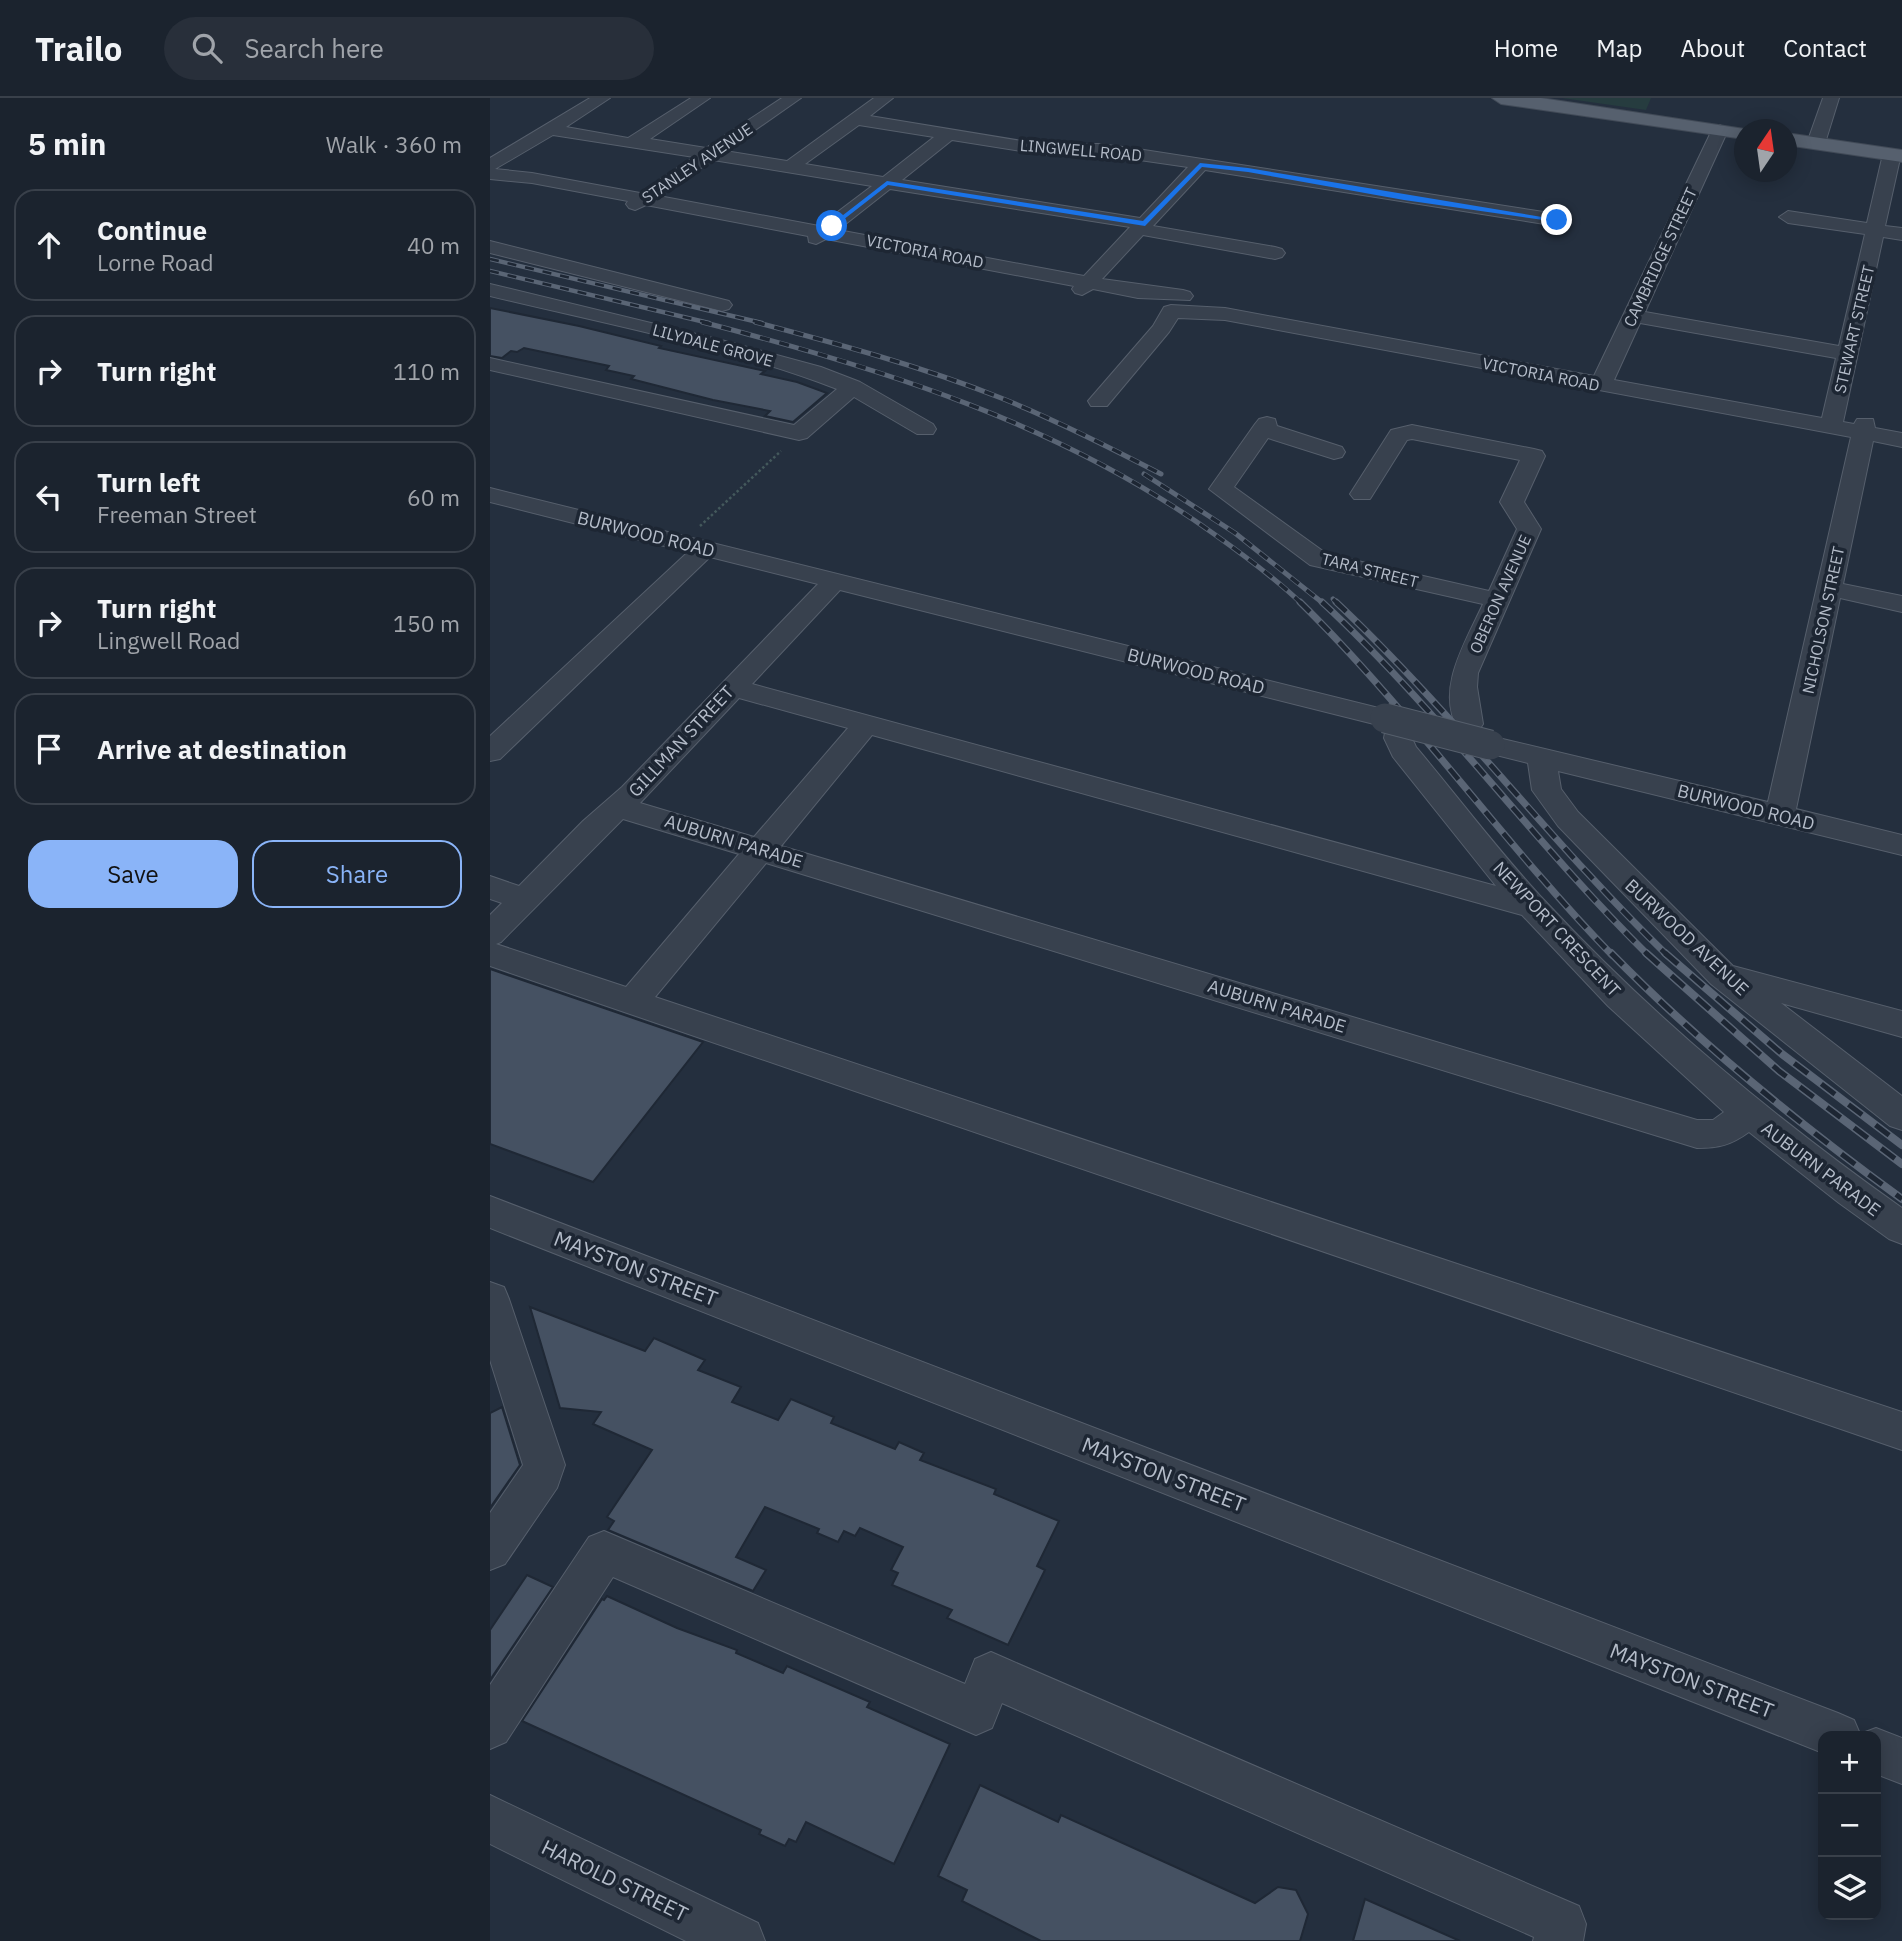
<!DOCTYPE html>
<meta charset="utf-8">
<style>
body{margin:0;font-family:"IBM Plex Sans",sans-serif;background:#282f3a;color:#f1f3f6}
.controls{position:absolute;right:21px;bottom:21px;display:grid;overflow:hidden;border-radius:14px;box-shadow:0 4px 18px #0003}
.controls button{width:63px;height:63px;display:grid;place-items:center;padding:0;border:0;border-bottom:2px solid #39404a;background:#1b232e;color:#f1f3f6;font:35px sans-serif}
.compass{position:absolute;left:1244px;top:21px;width:63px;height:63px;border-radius:50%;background:#1b232e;box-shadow:0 4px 18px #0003;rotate:13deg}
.stop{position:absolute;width:21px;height:21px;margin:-16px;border:5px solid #1a73e8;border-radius:50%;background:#fff}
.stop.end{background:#1a73e8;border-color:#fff;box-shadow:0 2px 7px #0008}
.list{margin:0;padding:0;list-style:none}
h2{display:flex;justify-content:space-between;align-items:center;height:91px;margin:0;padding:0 28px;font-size:30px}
h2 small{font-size:23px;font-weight:400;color:#a0a4aa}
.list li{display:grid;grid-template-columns:46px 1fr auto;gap:21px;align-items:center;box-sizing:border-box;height:112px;margin:0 14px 14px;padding:0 14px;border:2px solid #39404a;border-radius:21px}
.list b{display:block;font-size:26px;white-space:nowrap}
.list p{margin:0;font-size:23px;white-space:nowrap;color:#a0a4aa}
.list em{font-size:23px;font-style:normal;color:#a0a4aa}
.actions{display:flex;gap:14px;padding:21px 28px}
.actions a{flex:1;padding:16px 0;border:2px solid #8ab4f8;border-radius:21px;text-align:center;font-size:24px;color:#8ab4f8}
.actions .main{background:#8ab4f8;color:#111}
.icon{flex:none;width:38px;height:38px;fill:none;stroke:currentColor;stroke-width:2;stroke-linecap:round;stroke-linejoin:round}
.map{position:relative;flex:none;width:1412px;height:1843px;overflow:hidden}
header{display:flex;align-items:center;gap:42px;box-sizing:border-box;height:98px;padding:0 35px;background:#1b232e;border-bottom:2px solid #39404a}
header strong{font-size:33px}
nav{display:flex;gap:38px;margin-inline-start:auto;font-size:24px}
.search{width:490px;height:63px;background:#282f3a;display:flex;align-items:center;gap:18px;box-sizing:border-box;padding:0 24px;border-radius:38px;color:#a0a4aa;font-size:26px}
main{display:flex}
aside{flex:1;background:#1b232e}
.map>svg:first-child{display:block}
.green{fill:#263c3f}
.building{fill:#455162;stroke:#1f2835;stroke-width:2}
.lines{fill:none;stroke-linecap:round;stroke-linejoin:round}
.minor-casing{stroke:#565f6c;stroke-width:2}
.major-casing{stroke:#414a57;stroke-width:2}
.path{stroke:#44595c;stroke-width:2.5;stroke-dasharray:2.5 2.5;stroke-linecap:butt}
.minor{fill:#38414e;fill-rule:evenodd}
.major{fill:#56606e;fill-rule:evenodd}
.rail-far3-casing{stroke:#5a6575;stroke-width:4.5}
.rail-far2-casing{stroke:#5a6575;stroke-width:5}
.rail-far1-casing{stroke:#5a6575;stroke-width:7}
.rail-casing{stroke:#5a6575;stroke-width:8}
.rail-far3{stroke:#1d2633;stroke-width:2.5;stroke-dasharray:9;stroke-linecap:butt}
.rail-far2{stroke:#1d2633;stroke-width:3.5;stroke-dasharray:10;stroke-linecap:butt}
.rail-far1{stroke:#1d2633;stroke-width:4.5;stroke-dasharray:14;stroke-linecap:butt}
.rail{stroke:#1d2633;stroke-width:5;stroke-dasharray:17;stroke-linecap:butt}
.minor-bridge-casing{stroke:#565f6c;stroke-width:31;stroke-linecap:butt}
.minor-bridge{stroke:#38414e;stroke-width:29}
.route{fill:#1a73e8}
.labels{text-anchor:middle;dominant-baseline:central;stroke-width:7;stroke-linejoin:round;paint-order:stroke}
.far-street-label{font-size:16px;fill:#b4bcc9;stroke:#1d2633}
.street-label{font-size:18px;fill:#b4bcc9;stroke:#1d2633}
.near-street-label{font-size:21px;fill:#b4bcc9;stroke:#1d2633}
</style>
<header>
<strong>Trailo</strong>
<div class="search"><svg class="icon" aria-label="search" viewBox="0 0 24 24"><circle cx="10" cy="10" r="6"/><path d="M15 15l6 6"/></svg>Search here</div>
<nav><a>Home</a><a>Map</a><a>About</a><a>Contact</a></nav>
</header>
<main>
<aside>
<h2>5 min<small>Walk · 360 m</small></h2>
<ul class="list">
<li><svg class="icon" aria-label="ahead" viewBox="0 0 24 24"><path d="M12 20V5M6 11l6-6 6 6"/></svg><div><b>Continue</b><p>Lorne Road</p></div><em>40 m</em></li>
<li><svg class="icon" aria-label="right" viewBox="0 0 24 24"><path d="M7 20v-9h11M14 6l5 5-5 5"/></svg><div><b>Turn right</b></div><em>110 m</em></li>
<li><svg class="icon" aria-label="left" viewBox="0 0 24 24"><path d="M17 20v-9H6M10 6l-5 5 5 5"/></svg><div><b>Turn left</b><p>Freeman Street</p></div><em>60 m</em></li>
<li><svg class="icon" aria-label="right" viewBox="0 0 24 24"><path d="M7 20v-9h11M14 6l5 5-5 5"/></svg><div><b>Turn right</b><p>Lingwell Road</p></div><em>150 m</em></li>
<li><svg class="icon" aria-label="arrive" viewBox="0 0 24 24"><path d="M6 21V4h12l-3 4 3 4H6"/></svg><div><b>Arrive at destination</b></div></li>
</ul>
<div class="actions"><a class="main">Save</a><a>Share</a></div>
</aside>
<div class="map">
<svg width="1412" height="1843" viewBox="0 0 1412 1843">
<rect width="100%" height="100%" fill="#242f3e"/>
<path class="green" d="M 1072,0 L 1161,0 L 1156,12 Z"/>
<g class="building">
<path d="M 0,210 L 89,228 L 171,248 L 169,250 L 275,273 L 271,276 L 307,284 L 337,295 L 303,324 L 275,318 L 280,313 L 223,302 L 141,281 L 144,278 L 116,272 L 119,268 L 34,250 L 27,254 L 21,253 L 12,260 L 0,258 Z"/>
<path d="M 0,871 L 213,944 L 103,1084 L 0,1046 Z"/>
<path d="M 40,1209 L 155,1253 L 164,1240 L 215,1262 L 208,1272 L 251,1289 L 242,1304 L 288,1322 L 301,1301 L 344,1319 L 341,1325 L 405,1351 L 409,1344 L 434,1355 L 430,1362 L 506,1391 L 504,1396 L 569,1423 L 547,1468 L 555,1472 L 518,1547 L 457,1520 L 462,1512 L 402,1487 L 408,1475 L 401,1472 L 413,1449 L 370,1430 L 365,1438 L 354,1433 L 348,1444 L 327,1435 L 329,1431 L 275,1409 L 246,1459 L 276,1472 L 263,1493 L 118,1432 L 124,1423 L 117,1419 L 162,1352 L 103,1326 L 111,1314 L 70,1310 Z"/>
<path d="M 12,1309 L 30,1367 L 0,1410 L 0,1315 Z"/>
<path d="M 37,1477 L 63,1489 L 0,1582 L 0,1532 Z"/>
<path d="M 117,1498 L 187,1530 L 247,1552 L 246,1555 L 293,1575 L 297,1568 L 380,1604 L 377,1609 L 460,1646 L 404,1766 L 316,1724 L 306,1744 L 299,1741 L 295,1748 L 269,1736 L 271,1732 L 32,1623 L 112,1501 L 114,1502 Z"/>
<path d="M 490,1687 L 568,1724 L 571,1717 L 765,1805 L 788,1789 L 806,1792 L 818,1816 L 810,1843 L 551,1843 L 535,1835 L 472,1803 L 477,1792 L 448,1778 Z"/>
<path d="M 875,1801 L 970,1843 L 863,1843 Z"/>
</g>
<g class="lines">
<g class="minor-casing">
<g id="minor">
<path d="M 100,0 L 120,0 L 76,29 L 138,40 L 201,0 L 220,0 L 160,41 L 216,50 L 292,0 L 311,0 L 235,53 L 297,63 L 384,0 L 403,0 L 380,18 L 556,47 L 608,46 L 641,50 L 1067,116 L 1076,122 L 1067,128 L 715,72 L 663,128 L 785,149 L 792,151 L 795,155 L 792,159 L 785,161 L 653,137 L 612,181 L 693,192 L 700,194 L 703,198 L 700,202 L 648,200 L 603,191 L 592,197 L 585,195 L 582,191 L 584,188 L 336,141 L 326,146 L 319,144 L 318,138 L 156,107 L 145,112 L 139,110 L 136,106 L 138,103 L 42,85 L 0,81 L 0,60 ZM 369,27 L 444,39 L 393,79 L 315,66 ZM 63,37 L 204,59 L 150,95 L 42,75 L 5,71 ZM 462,42 L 556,57 L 608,56 L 698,69 L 650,120 L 412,82 ZM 223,62 L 382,88 L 329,128 L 169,98 ZM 400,91 L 640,129 L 594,178 L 348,132 Z"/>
<path d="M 1333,0 L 1349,0 L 1335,45 L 1326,50 L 1317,45 Z"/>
<path d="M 1230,27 L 1238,32 L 1155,214 L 1349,248 L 1375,136 L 1298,125 L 1289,119 L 1298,113 L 1377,125 L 1393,56 L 1402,51 L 1411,56 L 1395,128 L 1412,130 L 1412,142 L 1393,139 L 1353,324 L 1364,326 L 1367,321 L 1383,321 L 1385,330 L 1412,335 L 1412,349 L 1383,343 L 1353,486 L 1412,498 L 1412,514 L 1350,500 L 1306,711 L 1412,737 L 1412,757 L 1068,673 L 1071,691 L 1088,714 L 1243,868 L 1412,913 L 1412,939 L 1291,905 L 1412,998 L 1412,1032 L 1400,1028 L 1221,886 L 1068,728 L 1042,692 L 1038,665 L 990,653 L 986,647 L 990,641 L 1000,638 L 1278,704 L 1361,339 L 735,222 L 688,220 L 679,234 L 617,308 L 601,308 L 598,303 L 663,228 L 674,209 L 681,207 L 735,210 L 1104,278 L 1222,32 ZM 1150,225 L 1346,260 L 1332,320 L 1124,282 Z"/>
<path d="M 0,143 L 239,203 L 242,207 L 239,211 L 232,213 L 0,155 Z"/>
<path d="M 0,186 L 235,243 L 331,269 L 370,284 L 443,326 L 446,331 L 443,336 L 427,336 L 364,299 L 317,340 L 309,342 L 0,272 L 0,260 L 304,327 L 347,291 C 236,248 116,226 0,198 Z"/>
<path d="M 777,319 L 785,321 L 787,328 L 852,349 L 855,354 L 852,359 L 844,361 L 778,340 L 744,389 L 837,456 L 999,493 L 1027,431 L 1010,404 L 1030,362 L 922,341 L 917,342 L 880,401 L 864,401 L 860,396 L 901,332 L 922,327 L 1044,351 L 1052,353 L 1055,358 L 1034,404 L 1051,431 L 988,575 L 987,589 L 993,626 L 989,632 L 979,635 L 969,632 C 944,593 976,543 993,506 L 820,467 L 719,391 L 765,326 L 769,321 Z"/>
<path d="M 0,390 L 921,618 L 925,624 L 922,640 L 926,649 C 969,700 1009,754 1055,803 C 1162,918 1283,1019 1412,1110 L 1412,1146 L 1399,1141 L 1349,1105 L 1259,1034 C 1241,1047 1229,1050 1207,1050 L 276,765 L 165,899 L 1412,1314 L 1412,1352 L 0,868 L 0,817 L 12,805 L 0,801 L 0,778 L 29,788 L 93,723 L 132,689 L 328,486 L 220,459 L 10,661 L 0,663 L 0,638 L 198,454 L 0,404 ZM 350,492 L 896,629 L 894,640 L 903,659 L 1006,788 L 262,586 ZM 249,600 L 358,630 L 264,739 L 150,705 ZM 382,637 L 1032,817 L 1118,908 L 1234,1014 L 1223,1022 L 1207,1022 L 291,748 ZM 133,721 L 249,756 L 136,889 L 6,846 L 11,844 Z"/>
<path d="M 0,1098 L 1348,1615 L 1364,1622 L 1370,1636 L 1386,1630 L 1412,1640 L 1412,1686 L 1386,1676 L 1386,1638 L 1333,1638 L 1333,1655 L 0,1130 Z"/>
<path d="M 0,1184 L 14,1189 L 19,1201 L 75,1367 L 67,1390 L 15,1466 L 0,1472 L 0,1415 L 33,1367 L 0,1262 Z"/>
<path d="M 114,1433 L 475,1586 L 485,1561 L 501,1554 L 517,1561 L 1089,1808 L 1096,1826 L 1093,1843 L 1043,1843 L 1044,1839 L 512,1605 L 502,1630 L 486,1637 L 123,1479 L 16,1644 L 0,1651 L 0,1587 L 99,1439 Z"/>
<path d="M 0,1697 L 268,1825 L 275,1843 L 196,1843 L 0,1746 Z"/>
</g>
</g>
<g class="major-casing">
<g id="major">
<path d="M 1002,0 L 1051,0 L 1261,32 L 1254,32 L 1254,41 L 1011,6 Z"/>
<path d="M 1296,35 L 1412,52 L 1412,64 L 1296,47 Z"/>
</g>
</g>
<path class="path" d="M 210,428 L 291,353"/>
<use href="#minor" class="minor"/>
<use href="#major" class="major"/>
<g class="rail-far3-casing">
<g id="rail-far3">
<path d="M 0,161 L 272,225"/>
<path d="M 0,173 L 219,225"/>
</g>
</g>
<g class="rail-far2-casing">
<g id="rail-far2">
<path d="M 212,224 C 394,271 571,326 724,436 C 755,458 785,480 812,506"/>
<path d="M 265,224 C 348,246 431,268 511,300 C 566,322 619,349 671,376"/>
<path d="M 654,376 L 745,435 L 834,506"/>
<path d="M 843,501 L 848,506"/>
</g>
</g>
<g class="rail-far1-casing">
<g id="rail-far1">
<path d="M 810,504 C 922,614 1012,744 1122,857"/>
<path d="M 832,504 C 950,613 1044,745 1158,857"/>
<path d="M 846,504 C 964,615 1061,745 1177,857"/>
</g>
</g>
<g class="rail-casing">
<g id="rail">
<path d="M 1121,855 C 1210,946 1309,1026 1412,1101"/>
<path d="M 1156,855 L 1289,973 L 1412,1066"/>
<path d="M 1175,855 L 1292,956 L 1412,1047"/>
</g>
</g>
<use href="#rail-far3" class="rail-far3"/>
<use href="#rail-far2" class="rail-far2"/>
<use href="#rail-far1" class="rail-far1"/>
<use href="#rail" class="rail"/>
<g class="minor-bridge-casing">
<path id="minor-bridge" d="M 895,620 L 1000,647"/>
</g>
<use href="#minor-bridge" class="minor-bridge"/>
</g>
<path class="route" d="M 710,65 L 758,70 L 1070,122 L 1067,124 L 914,102 L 758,74 L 712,69 L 655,128 L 398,87 L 344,129 L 339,128 L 397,83 L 653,123 Z"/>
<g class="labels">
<g class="far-street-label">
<text transform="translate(591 52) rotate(5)">LINGWELL ROAD</text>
<text transform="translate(207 65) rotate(-34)">STANLEY AVENUE</text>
<text transform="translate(435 153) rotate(11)">VICTORIA ROAD</text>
<text transform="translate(1170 159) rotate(-65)">CAMBRIDGE STREET</text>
<text transform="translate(1364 231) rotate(-77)">STEWART STREET</text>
<text transform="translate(223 247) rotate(15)">LILYDALE GROVE</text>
<text transform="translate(1051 276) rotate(11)">VICTORIA ROAD</text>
<text transform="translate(880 472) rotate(14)">TARA STREET</text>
<text transform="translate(1010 496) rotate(-66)">OBERON AVENUE</text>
<text transform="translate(1333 522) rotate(-78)">NICHOLSON STREET</text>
</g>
<g class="street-label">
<text transform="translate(156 436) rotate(14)">BURWOOD ROAD</text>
<text transform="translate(706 573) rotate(14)">BURWOOD ROAD</text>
<text transform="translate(191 643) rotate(-47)">GILLMAN STREET</text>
<text transform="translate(1256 709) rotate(14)">BURWOOD ROAD</text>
<text transform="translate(244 743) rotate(17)">AUBURN PARADE</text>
<text transform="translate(1067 831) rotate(47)">NEWPORT CRESCENT</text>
<text transform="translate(1197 839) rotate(43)">BURWOOD AVENUE</text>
<text transform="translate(787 908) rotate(17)">AUBURN PARADE</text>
<text transform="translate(1331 1071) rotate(37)">AUBURN PARADE</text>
</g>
<g class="near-street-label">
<text transform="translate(146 1170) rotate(21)">MAYSTON STREET</text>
<text transform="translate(674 1376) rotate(21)">MAYSTON STREET</text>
<text transform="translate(1202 1582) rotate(21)">MAYSTON STREET</text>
<text transform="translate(125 1782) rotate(26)">HAROLD STREET</text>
</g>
</g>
</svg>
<div class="controls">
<button>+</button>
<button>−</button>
<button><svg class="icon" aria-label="layers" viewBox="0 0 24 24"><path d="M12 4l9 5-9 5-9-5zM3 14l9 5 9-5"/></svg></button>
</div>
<svg class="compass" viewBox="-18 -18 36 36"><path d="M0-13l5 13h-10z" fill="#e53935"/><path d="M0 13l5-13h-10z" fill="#a0a4aa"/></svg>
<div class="stop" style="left:342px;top:128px"></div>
<div class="stop end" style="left:1067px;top:122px"></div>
</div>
</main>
